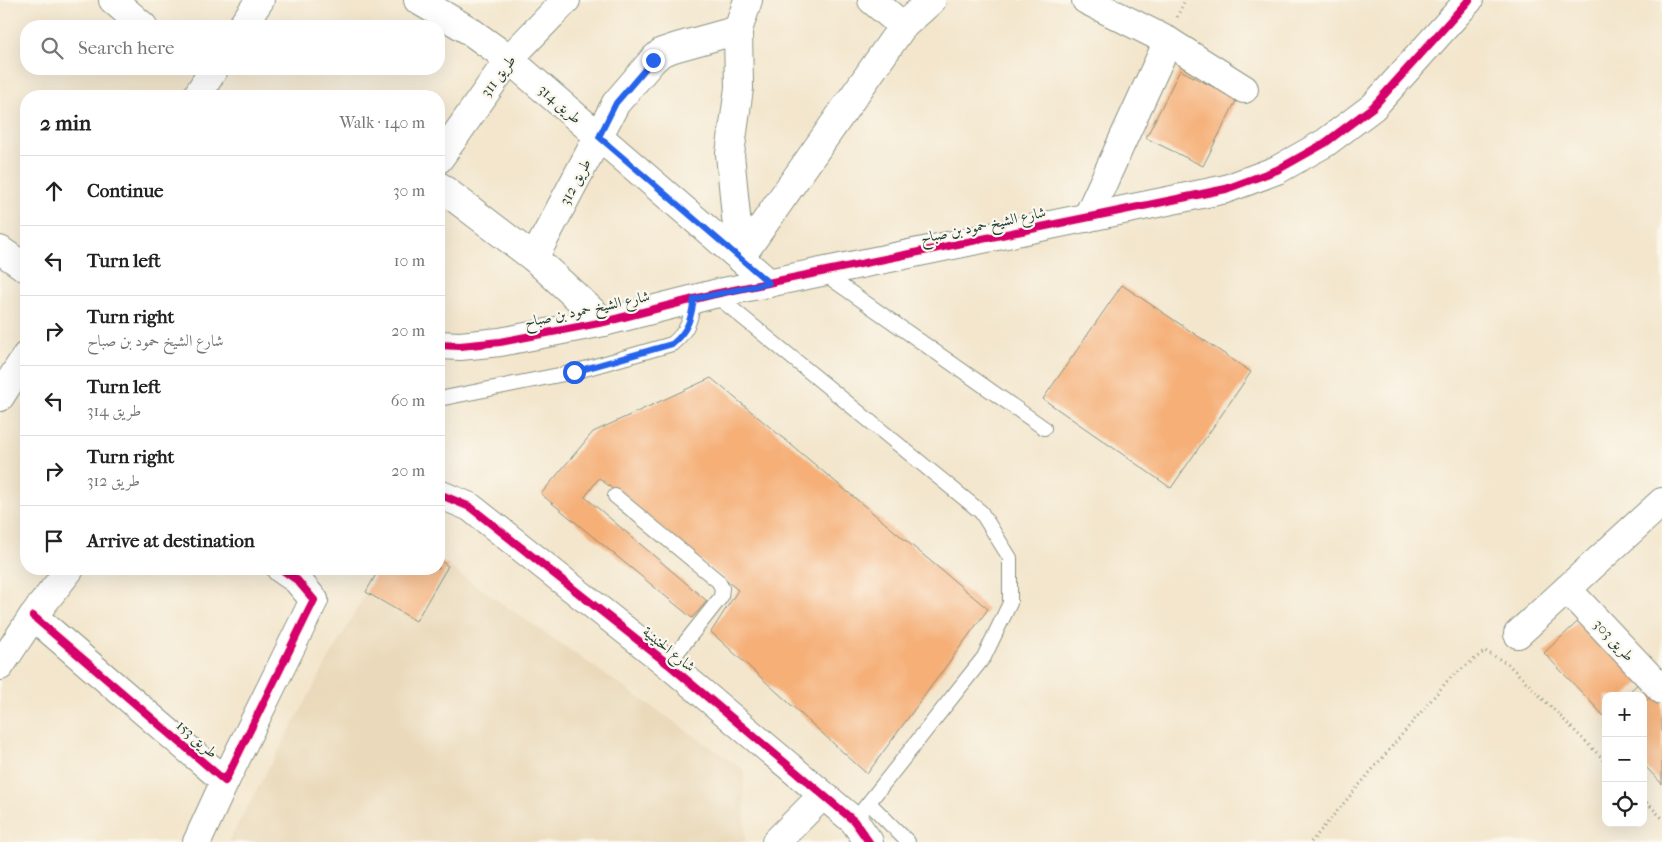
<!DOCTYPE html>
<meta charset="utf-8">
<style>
body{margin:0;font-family:"IM FELL French Canon",Amiri,serif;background:#f2f2f2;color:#222}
.controls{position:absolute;right:15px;bottom:15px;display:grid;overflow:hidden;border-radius:10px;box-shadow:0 5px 20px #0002}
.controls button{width:45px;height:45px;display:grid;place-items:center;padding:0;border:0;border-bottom:1px solid #e0e0e0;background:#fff;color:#222;font:25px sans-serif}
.stop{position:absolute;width:15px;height:15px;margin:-11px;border:4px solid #2563eb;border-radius:50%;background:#fff}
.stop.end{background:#2563eb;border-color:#fff;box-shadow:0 1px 5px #0008}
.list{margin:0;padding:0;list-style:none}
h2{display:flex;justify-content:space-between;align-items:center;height:65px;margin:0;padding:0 20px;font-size:21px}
h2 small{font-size:16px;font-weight:400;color:#767676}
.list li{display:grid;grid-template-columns:32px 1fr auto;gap:15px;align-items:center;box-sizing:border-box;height:70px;padding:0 20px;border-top:1px solid #e0e0e0}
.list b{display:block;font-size:19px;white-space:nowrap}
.list p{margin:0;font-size:16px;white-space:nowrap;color:#767676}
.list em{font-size:16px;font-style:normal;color:#767676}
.icon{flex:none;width:28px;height:28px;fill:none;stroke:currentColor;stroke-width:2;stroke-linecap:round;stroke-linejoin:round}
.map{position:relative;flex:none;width:1662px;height:842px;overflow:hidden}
.search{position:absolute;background:#fff;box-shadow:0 5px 20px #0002;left:20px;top:20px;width:425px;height:55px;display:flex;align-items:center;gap:12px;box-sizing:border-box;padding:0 18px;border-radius:20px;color:#767676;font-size:19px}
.panel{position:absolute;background:#fff;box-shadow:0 5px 20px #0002;left:20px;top:90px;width:425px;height:485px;border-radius:20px}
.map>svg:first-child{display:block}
.built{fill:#ead9ba}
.building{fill:#f5af77}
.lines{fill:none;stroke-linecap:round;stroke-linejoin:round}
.service-casing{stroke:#899280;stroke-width:16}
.minor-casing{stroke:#899280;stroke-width:30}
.path{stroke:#899280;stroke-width:3;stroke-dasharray:1 4;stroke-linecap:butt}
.service{stroke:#fff;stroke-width:14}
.minor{stroke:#fff;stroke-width:28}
.cycleway-casing{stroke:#fbf7ec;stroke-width:11}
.cycleway{stroke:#d6006c;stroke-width:8}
.route{stroke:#2563eb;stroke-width:6}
.labels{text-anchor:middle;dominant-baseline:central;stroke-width:4.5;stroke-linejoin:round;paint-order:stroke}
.street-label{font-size:15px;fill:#1f3d34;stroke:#fbf7ec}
</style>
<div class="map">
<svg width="1662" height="842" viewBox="0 0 1662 842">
<rect width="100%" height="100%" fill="#fbf7ec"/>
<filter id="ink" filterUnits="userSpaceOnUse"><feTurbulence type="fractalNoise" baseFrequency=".02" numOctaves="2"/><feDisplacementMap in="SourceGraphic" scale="10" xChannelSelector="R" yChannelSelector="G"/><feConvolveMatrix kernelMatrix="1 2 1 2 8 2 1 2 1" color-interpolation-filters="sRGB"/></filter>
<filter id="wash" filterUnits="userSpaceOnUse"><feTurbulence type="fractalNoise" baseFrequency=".0096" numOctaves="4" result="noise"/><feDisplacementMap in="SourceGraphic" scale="20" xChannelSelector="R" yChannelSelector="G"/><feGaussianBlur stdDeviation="1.12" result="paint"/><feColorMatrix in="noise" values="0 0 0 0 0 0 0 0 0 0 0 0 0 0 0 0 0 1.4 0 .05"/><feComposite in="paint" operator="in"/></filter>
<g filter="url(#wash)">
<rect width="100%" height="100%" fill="#f3e6cd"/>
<path class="built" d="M 448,566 L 744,770 L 745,842 L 228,842 L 366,592 L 416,621 Z"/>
<g id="blocks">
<g class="building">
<path d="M 1180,70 L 1237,99 L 1203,166 L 1146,138 Z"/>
<path d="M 1122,285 L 1251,372 L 1171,488 L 1043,399 Z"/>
<path d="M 711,378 L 988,609 L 867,774 L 711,632 L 738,590 L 599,478 L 585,497 L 707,601 L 692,618 L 541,494 L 593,432 Z"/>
<path d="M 439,560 L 448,566 L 416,621 L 366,592 L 379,569 L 439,569 Z"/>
<path d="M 1586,614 L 1645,677 L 1625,696 L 1606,696 L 1606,714 L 1604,716 L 1544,653 Z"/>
<path d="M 1655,693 L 1662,701 L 1662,784 L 1643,764 L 1643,704 Z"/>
</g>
</g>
</g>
<g filter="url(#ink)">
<use href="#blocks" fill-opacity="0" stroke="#899280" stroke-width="1"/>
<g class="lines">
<g class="service-casing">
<g id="service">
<path d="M 823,273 L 1044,428"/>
<path d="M 714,294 L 981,512 L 1010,558 L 1010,603 L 984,657 L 854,821"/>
<path d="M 439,399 L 574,372 L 672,344 C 688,331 691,319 694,299"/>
<path d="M 615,496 L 718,581 L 722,588 L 721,597 L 668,664"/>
<path d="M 869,803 L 908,842"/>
</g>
</g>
<g class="minor-casing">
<g id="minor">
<path d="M 113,0 L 143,26"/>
<path d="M 418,0 L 470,31 L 509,59 L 769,283"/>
<path d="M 872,0 L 903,26"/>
<path d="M 1086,0 L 1168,41 L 1244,89"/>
<path d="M 242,26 L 260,0"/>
<path d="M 197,96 L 214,69"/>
<path d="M 439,159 L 509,59 L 566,0"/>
<path d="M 439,186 L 534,258 L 604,322"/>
<path d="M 1087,218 L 1168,41"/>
<path d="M 0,250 L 26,268"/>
<path d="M 534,258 L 616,103 L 653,60 L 662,52 L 677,47 L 738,30"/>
<path d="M 740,258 L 903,26 L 932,0"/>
<path d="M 740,258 L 730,154 L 739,88 L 738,30 L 748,0"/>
<path d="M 439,345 L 460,346 L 500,342 L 604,322 L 714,294 L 1226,189 L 1277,170 L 1325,143 L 1373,107 L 1469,0"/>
<path d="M 0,397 L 26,356"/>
<path d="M 439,494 L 470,507 L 668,664 L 854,821 L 869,842"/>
<path d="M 1567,589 L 1662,690"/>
<path d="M 33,616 L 225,781 L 314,600 L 297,580 L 281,569"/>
<path d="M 1518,634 L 1662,502"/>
<path d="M 0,666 L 33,616 L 70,569"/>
<path d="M 197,842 L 225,781"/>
<path d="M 776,842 L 823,795"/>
</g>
</g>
<g class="path">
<path d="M 1177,17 L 1185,0"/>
<path d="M 1643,799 L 1662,818"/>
<path d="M 1311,842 L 1449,679 L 1485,651 L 1508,664 L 1606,762"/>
</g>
<use href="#service" class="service"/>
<use href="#minor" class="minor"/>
<g class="cycleway-casing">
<g id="cycleway">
<path d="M 439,345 L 460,346 L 500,342 L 604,322 L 714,294 L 1226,189 L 1277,170 L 1325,143 L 1373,107 L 1469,0"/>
<path d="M 439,494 L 470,507 L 668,664 L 854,821 L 869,842"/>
<path d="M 33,616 L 225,781 L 314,600 L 297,580 L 281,569"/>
</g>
</g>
<use href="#cycleway" class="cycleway"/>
</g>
</g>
<g class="lines" filter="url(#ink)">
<path class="route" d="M 574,372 L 672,344 C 688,331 691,319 694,299 L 769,283 L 599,137 L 616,103 L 653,60"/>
</g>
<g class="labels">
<g class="street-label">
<text transform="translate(498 76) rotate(-53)">طريق 311</text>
<text transform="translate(560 104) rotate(41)">طريق 314</text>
<text transform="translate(575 182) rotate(-62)">طريق 312</text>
<text transform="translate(983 225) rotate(-12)">شارع الشيخ حمود بن صباح</text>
<text transform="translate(587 309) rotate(-12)">شارع الشيخ حمود بن صباح</text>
<text transform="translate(1614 640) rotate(47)">طريق 303</text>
<text transform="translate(669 649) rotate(39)">شارع الحنينية</text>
<text transform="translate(197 739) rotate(41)">طريق 153</text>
</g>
</g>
</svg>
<div class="controls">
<button>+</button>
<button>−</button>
<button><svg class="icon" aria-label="locate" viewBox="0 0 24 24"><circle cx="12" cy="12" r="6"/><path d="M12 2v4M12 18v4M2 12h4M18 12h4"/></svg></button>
</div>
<div class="stop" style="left:574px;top:372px"></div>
<div class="stop end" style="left:653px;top:60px"></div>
<div class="search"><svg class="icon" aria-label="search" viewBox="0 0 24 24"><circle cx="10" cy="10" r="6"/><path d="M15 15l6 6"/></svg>Search here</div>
<section class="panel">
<h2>2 min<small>Walk · 140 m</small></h2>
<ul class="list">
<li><svg class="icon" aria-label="ahead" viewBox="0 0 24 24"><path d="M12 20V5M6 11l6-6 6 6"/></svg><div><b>Continue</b></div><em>30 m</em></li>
<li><svg class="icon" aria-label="left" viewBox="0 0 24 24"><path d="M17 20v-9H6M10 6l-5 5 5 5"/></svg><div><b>Turn left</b></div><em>10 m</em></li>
<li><svg class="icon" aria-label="right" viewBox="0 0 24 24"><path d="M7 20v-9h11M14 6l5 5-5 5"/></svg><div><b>Turn right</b><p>شارع الشيخ حمود بن صباح</p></div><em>20 m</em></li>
<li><svg class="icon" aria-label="left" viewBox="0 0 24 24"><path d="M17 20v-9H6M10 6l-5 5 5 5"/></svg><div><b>Turn left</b><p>طريق 314</p></div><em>60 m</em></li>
<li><svg class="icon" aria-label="right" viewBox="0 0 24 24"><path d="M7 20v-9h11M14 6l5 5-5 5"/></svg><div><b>Turn right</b><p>طريق 312</p></div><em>20 m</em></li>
<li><svg class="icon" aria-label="arrive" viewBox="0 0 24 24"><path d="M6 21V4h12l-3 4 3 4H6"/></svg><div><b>Arrive at destination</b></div></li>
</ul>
</section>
</div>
